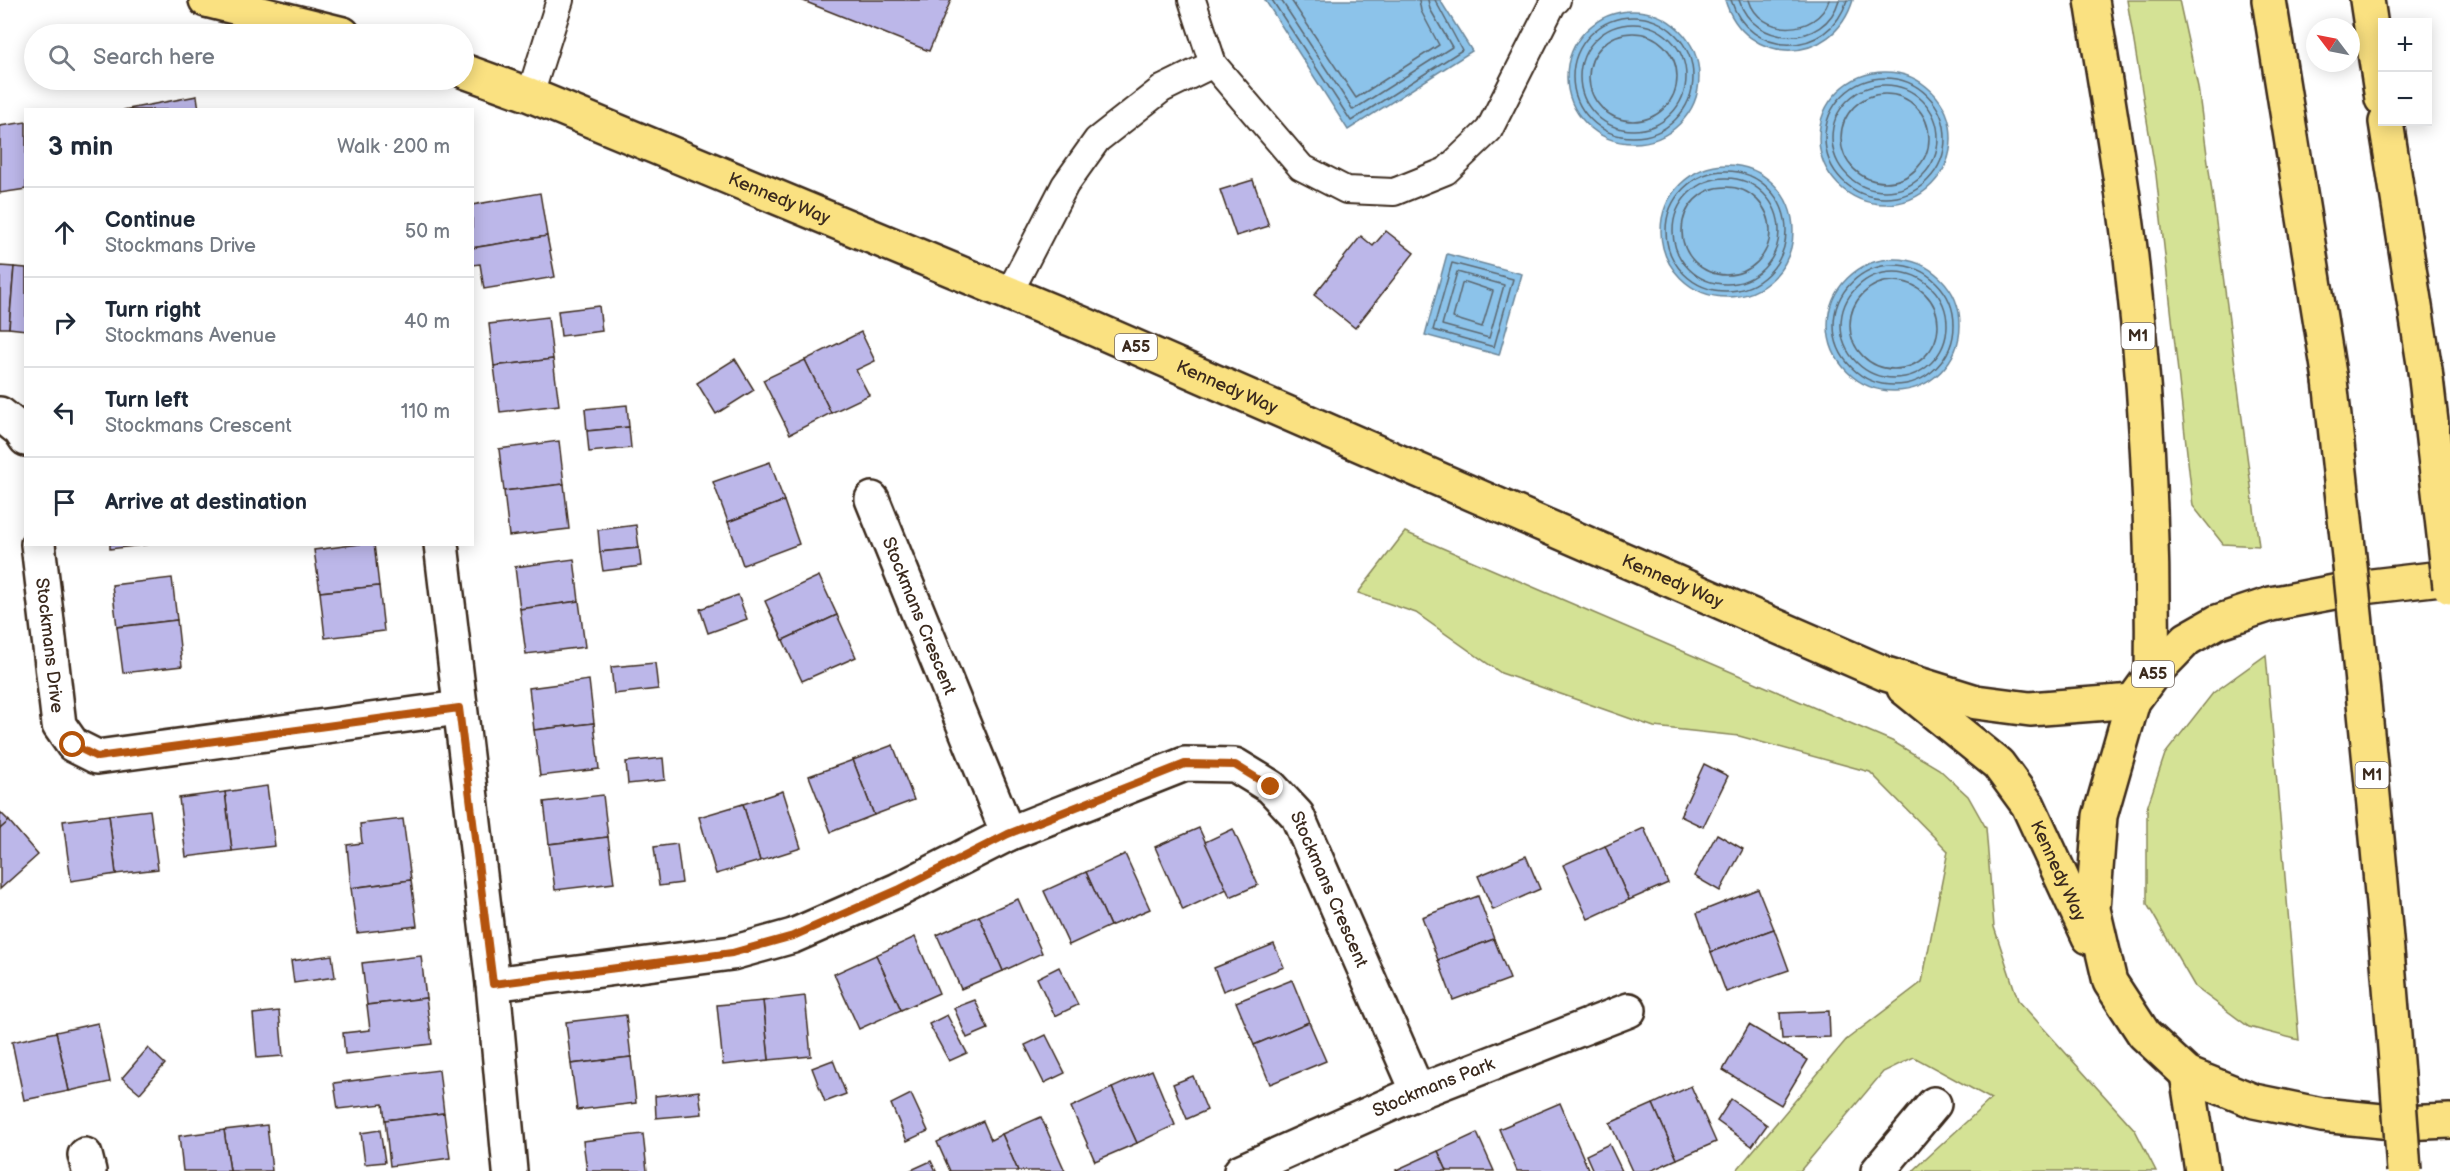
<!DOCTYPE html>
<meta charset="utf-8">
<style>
body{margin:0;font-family:"Balsamiq Sans",sans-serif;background:#f2f2f3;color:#1f2937}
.controls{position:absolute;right:18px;top:18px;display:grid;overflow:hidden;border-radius:0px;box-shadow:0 3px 15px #0003}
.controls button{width:54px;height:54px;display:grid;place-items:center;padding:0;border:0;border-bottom:2px solid #e0e1e3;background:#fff;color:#1f2937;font:30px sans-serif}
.compass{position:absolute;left:2306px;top:18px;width:54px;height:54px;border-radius:50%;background:#fff;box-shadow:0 3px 15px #0003;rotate:302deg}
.stop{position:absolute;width:18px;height:18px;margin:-14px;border:4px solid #b45309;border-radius:50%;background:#fff}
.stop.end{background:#b45309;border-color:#fff;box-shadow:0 2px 6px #0008}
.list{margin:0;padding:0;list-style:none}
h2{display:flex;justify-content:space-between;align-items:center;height:78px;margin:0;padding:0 24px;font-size:26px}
h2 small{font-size:20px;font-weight:400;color:#747a83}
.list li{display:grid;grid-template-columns:39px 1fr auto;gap:18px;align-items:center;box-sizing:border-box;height:90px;padding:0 24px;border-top:2px solid #e0e1e3}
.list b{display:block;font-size:22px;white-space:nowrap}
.list p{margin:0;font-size:20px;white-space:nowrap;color:#747a83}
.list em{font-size:20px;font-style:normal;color:#747a83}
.icon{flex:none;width:33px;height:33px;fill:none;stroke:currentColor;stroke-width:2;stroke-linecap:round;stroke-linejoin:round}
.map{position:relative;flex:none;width:2450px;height:1171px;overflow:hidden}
.search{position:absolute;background:#fff;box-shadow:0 3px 15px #0003;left:24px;top:24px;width:450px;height:66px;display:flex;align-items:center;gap:15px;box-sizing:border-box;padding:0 21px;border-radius:33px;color:#747a83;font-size:22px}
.panel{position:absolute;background:#fff;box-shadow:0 3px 15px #0003;left:24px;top:108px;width:450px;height:438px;border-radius:0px}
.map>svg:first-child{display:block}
.green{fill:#d4e295;stroke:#88865a;stroke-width:1.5}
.water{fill:#8cc3ea;stroke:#6c8698;stroke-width:1.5}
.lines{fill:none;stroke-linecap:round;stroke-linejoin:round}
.shore{stroke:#5b6770;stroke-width:1.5}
.building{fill:#bcb7e9;stroke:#3b2a1e;stroke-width:1.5}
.service-casing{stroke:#3b2a1e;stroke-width:30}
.minor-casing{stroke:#3b2a1e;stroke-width:38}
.trunk-casing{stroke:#3b2a1e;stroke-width:38}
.motorway-casing{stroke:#3b2a1e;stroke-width:38}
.service{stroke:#fff;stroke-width:26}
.minor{stroke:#fff;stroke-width:33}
.trunk{stroke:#fae181;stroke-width:33}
.motorway{stroke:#fae181;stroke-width:33}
.motorway-bridge-casing{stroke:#3b2a1e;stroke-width:38;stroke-linecap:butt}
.motorway-bridge{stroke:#fae181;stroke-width:33}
.route{stroke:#b45309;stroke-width:8}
.labels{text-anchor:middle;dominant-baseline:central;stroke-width:4.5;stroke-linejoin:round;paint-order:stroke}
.shield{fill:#fff;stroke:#766a62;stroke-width:1.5}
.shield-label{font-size:16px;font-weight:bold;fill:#3b2a1e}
.street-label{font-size:18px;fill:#3b2a1e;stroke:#fff}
</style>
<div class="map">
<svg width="2450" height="1171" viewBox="0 0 2450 1171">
<rect width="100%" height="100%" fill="#fff"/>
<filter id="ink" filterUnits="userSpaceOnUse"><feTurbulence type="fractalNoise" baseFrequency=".0167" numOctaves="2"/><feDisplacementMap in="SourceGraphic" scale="12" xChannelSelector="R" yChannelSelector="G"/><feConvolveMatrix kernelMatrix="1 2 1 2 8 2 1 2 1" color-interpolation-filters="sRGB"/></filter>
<g filter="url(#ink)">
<g class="green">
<path d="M 2127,0 L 2179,0 L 2198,87 L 2259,546 L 2223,544 L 2193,506 L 2156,175 Z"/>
<path d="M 1405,532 L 1892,741 L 1939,769 L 1968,796 L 1986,828 L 1994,927 L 2018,1000 L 2135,1130 L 2156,1171 L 1913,1171 L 1991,1099 L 1914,1057 L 1883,1072 L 1800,1171 L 1736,1171 L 1846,1040 L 1922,982 L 1948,851 L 1870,772 L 1739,736 L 1654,727 L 1501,673 L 1416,613 L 1358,593 Z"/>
<path d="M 2266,655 L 2299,1040 L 2249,1027 L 2195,987 L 2147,904 L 2147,808 L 2165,754 L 2213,693 Z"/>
</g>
<g class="water">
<path d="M 1265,0 L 1440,0 L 1472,51 L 1348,130 Z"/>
<path d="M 1725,0 L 1853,0 C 1833,67 1745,67 1725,0 Z"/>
<circle cx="1633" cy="77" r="66"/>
<circle cx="1885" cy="138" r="66"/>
<circle cx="1727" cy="231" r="66"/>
<path d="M 1447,254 L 1522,274 L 1499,355 L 1425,335 Z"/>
<circle cx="1894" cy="325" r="66"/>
</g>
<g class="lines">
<g class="shore">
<path d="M 1272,0 L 1351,121 L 1462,50 L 1435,0"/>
<path d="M 1281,0 L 1353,110 L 1452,47 L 1430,9 L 1428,0"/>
<path d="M 1291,0 L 1356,98 L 1439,45 L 1421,11 L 1419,0"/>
<path d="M 1731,0 C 1749,59 1829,59 1847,0"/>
<path d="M 1739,0 C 1754,48 1825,49 1839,0"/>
<path d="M 1749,0 C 1760,37 1817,36 1829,0"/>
<circle cx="1633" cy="77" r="60"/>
<circle cx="1633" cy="77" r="53"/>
<circle cx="1633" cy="77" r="44"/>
<circle cx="1885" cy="138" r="60"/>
<circle cx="1885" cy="138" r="53"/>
<circle cx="1885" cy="138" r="44"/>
<circle cx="1726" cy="231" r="60"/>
<circle cx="1726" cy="231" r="53"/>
<circle cx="1726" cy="231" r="44"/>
<path d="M 1452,263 L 1513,279 L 1494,347 L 1433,330 Z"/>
<circle cx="1894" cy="325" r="60"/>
<path d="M 1457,272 L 1504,285 L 1489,338 L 1442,325 Z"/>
<circle cx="1894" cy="325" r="53"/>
<circle cx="1894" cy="325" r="44"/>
<path d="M 1466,282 L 1493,291 L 1482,327 L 1453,318 L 1462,284 Z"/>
</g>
</g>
<g class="building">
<path d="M 801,0 L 951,0 L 929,51 Z"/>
<path d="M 197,96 L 199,110 L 123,110 Z"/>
<path d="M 26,122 L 26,189 L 0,193 L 0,126 Z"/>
<path d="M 1253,180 L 1269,226 L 1236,236 L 1220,190 Z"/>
<path d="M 540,193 L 547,236 L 472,248 L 472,205 Z"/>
<path d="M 1386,231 L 1414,253 L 1355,328 L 1314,295 L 1361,236 L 1373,246 Z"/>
<path d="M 547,236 L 555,277 L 484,289 L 480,264 L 472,265 L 472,248 Z"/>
<path d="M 0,266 L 14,267 L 9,328 L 0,328 Z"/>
<path d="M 14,267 L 26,268 L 26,330 L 9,328 Z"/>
<path d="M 599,306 L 602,331 L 561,336 L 558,311 Z"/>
<path d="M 548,317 L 553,359 L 494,366 L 489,324 Z"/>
<path d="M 861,332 L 875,361 L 856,370 L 869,395 L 831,413 L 805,360 Z"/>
<path d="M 553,359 L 559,405 L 500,412 L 494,366 Z"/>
<path d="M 735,359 L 754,390 L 716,414 L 697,383 Z"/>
<path d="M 805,360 L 831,413 L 790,434 L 763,380 Z"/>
<path d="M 627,405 L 629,427 L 587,431 L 585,409 Z"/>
<path d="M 629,427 L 631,448 L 589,452 L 587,431 Z"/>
<path d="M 559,441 L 564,484 L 504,491 L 499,449 Z"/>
<path d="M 770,462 L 784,501 L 728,522 L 713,482 Z"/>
<path d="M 564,484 L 569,529 L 509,536 L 504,491 Z"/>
<path d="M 784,501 L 799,544 L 743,565 L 728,522 Z"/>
<path d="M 636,525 L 639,548 L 600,552 L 598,530 Z"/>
<path d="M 110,544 L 151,544 L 110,549 Z"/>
<path d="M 360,544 L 374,544 L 379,586 L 320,592 L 314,550 Z"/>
<path d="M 639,548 L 641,566 L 603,571 L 600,552 Z"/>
<path d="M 574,559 L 579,601 L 520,609 L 515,567 Z"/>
<path d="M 819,576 L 837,615 L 783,640 L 765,601 Z"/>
<path d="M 172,578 L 177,620 L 117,627 L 112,585 Z"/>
<path d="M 379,586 L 384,631 L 325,638 L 320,592 Z"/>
<path d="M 738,595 L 747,619 L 708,633 L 700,609 Z"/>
<path d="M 579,601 L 585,647 L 526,654 L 520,609 Z"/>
<path d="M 837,615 L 856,657 L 802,681 L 783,640 Z"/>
<path d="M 177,620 L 182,666 L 123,673 L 117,627 Z"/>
<path d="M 655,663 L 658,689 L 614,694 L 611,667 Z"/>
<path d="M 589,680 L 594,723 L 534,730 L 529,688 Z"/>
<path d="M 594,723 L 599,769 L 540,776 L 534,730 Z"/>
<path d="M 893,745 L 914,800 L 874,815 L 853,760 Z"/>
<path d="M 663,758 L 665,780 L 628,784 L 626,762 Z"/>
<path d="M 853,760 L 874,815 L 831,832 L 809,776 Z"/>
<path d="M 1704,764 L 1728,776 L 1703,827 L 1680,816 Z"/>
<path d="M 267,786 L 275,846 L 232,851 L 225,792 Z"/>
<path d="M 783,791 L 801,848 L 760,861 L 743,804 Z"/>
<path d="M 225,792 L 232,851 L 186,857 L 179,798 Z"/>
<path d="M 603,795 L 608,837 L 549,844 L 544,802 Z"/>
<path d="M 743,804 L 760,861 L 716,874 L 699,817 Z"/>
<path d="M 150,810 L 158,869 L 116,874 L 109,815 Z"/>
<path d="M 0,812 L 9,821 L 0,829 Z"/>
<path d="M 109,815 L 116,874 L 71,881 L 63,821 Z"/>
<path d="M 403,819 L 411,880 L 351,888 L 347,845 L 362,843 L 360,824 Z"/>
<path d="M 9,821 L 38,855 L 0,889 L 0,829 Z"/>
<path d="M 1199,828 L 1227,889 L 1183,910 L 1155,847 Z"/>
<path d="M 1644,828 L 1668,883 L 1629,900 L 1605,846 Z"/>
<path d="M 1233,829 L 1258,885 L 1230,897 L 1205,842 Z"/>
<path d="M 1717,834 L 1743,849 L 1720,891 L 1694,876 Z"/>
<path d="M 608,837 L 614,883 L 555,890 L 549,844 Z"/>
<path d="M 677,844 L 682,883 L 659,886 L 654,847 Z"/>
<path d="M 1605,846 L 1629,900 L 1588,919 L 1563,865 Z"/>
<path d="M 1125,854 L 1150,909 L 1110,926 L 1086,872 Z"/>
<path d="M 1526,856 L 1540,889 L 1493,910 L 1478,876 Z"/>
<path d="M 1086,872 L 1110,926 L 1069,945 L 1044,891 Z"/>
<path d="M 411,880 L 417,926 L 357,933 L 351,888 Z"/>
<path d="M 1758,889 L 1774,929 L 1711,952 L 1697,913 Z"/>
<path d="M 1478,896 L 1494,939 L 1438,960 L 1422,917 Z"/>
<path d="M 1018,899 L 1042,953 L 1003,971 L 979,916 Z"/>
<path d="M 979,916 L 1003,971 L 961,989 L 937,935 Z"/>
<path d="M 1774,929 L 1789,970 L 1726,992 L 1711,952 Z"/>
<path d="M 915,937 L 939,993 L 901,1010 L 876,955 Z"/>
<path d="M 1494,939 L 1510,979 L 1453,1000 L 1438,960 Z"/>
<path d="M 1274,944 L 1284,967 L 1223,991 L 1214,968 Z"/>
<path d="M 332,955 L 335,977 L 294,983 L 291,961 Z"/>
<path d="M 876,955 L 901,1010 L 859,1029 L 834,974 Z"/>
<path d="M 421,956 L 426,998 L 367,1005 L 362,963 Z"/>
<path d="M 1059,967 L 1078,1005 L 1055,1016 L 1037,978 Z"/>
<path d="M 1292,980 L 1309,1022 L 1254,1045 L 1236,1002 Z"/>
<path d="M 805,996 L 811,1056 L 769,1060 L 763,1001 Z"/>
<path d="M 426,998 L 432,1044 L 345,1054 L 343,1033 L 370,1030 L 367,1005 Z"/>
<path d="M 975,1000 L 988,1029 L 967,1038 L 954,1008 Z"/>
<path d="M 763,1001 L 769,1060 L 723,1065 L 717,1005 Z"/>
<path d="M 279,1011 L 283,1056 L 257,1058 L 253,1014 Z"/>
<path d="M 1829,1011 L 1830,1037 L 1782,1039 L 1780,1013 Z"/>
<path d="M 626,1015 L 631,1057 L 571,1064 L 566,1022 Z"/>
<path d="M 947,1015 L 967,1053 L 949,1061 L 929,1024 Z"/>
<path d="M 1309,1022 L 1326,1061 L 1270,1084 L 1254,1045 Z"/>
<path d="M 98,1023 L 110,1082 L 69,1091 L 56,1032 Z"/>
<path d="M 1749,1025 L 1808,1060 L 1781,1105 L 1723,1070 Z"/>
<path d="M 56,1032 L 69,1091 L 24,1100 L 12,1042 Z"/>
<path d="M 1046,1035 L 1065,1073 L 1044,1083 L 1025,1045 Z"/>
<path d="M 148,1048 L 165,1064 L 140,1093 L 122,1078 Z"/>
<path d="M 631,1057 L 636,1103 L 577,1110 L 571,1064 Z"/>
<path d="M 833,1060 L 846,1094 L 825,1102 L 812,1068 Z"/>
<path d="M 439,1070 L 444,1113 L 385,1120 L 383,1104 L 338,1109 L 334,1083 Z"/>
<path d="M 1152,1070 L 1175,1125 L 1137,1143 L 1112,1088 Z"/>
<path d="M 1193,1076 L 1207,1110 L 1187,1119 L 1173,1084 Z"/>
<path d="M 1691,1086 L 1716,1142 L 1677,1159 L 1653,1104 Z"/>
<path d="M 1112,1088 L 1137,1143 L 1095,1161 L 1071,1107 Z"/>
<path d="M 699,1091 L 702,1114 L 656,1118 L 655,1096 Z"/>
<path d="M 911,1094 L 928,1131 L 907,1141 L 891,1104 Z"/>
<path d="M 1731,1099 L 1767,1125 L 1752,1146 L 1717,1121 Z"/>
<path d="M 1560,1103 L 1589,1171 L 1517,1171 L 1499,1129 Z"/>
<path d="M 1653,1104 L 1677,1159 L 1650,1171 L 1632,1171 L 1610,1123 Z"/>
<path d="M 444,1113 L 450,1158 L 390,1166 L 385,1120 Z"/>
<path d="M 1041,1117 L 1065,1171 L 1018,1171 L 1002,1134 Z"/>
<path d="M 983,1121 L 991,1140 L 1002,1134 L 1018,1171 L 950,1171 L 937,1142 Z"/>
<path d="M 267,1125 L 272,1171 L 230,1171 L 224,1130 Z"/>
<path d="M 224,1130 L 230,1171 L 183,1171 L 179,1136 Z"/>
<path d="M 380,1130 L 385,1162 L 365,1164 L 361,1133 Z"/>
<path d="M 1477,1133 L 1494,1171 L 1447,1171 L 1438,1151 Z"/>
<path d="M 643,1134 L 647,1171 L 587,1171 L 583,1141 Z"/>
<path d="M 1609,1144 L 1622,1171 L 1593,1171 L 1586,1155 Z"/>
<path d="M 1438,1151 L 1447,1171 L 1397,1171 L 1396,1170 Z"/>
<path d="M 931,1161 L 936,1171 L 909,1171 Z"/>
</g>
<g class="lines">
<g class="service-casing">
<g id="service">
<path d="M 1192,0 L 1213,64 L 1301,167 L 1346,190 L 1394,192 L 1446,171 L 1489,130 L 1553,3 L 1557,0"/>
<path d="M 530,95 L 560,0"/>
<path d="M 1009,293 L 1065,185 L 1097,140 L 1162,89 L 1213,64"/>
</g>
</g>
<g class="minor-casing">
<g id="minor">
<path d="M 0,414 L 20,430 L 26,439"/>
<path id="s1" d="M 872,499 L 1008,834"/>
<path id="s2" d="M 38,544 L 59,725 L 73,745 L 97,757 L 459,708"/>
<path d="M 441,544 L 493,984 L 510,1171"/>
<path id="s3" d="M 493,984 L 732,953 L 793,936 L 898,890 L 1008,834 L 1185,764 L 1235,765 L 1271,787 L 1297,815 L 1418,1092"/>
<path d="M 85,1155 L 89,1171"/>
<path id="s4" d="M 1241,1171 L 1418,1092 L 1629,1010"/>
<path d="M 1878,1171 L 1934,1104"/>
</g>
</g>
<g class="trunk-casing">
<g id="trunk">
<path d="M 206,0 L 343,34"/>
<path id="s5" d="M 464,71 L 530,95 L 1083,324 L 1886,674 L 1976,702 L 2030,709 L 2133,701"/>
<path d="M 2450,577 L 2355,588 L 2271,604 L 2217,622 L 2187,639 L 2152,675 L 2133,701 L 2100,816 L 2093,909 L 2110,982 L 2144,1034 L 2187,1074 L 2254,1101 L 2322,1115 L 2402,1123 L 2450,1121"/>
<path id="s6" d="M 1904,688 L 1998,764 L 2028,805 L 2089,937"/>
</g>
</g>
<g class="motorway-casing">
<g id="motorway">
<path d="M 2092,0 C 2105,85 2121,171 2131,257 C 2147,397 2154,534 2152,675"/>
<path d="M 2269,0 L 2330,380"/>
<path d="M 2367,0 L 2382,99"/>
<path d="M 2386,122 L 2425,370"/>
<path d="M 2187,1074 L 2202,1171"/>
</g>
</g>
<use href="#service" class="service"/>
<use href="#minor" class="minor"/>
<use href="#trunk" class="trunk"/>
<use href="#motorway" class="motorway"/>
<g class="motorway-bridge-casing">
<g id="motorway-bridge">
<path d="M 2425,370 L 2450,587"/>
<path d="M 2330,380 C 2359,644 2386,907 2404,1171"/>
</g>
</g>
<use href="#motorway-bridge" class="motorway-bridge"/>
</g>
</g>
<g class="lines" filter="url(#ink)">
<path class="route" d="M 73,745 L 97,757 L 459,708 L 493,984 L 732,953 L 793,936 L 898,890 L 1008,834 L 1185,764 L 1235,765 L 1271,787"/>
</g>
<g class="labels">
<g class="shield">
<rect x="2121.5" y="323" width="33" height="26" rx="4.5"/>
<rect x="1115" y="334" width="42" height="26" rx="4.5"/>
<rect x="2132" y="661" width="42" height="26" rx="4.5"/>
<rect x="2355.5" y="762" width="33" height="26" rx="4.5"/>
</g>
<g class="shield-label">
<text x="2138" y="336">M1</text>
<text x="1136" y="347">A55</text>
<text x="2153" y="674">A55</text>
<text x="2372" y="775">M1</text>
</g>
<g class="street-label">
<text stroke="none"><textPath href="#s5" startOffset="340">Kennedy Way</textPath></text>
<text stroke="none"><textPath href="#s5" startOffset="826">Kennedy Way</textPath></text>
<text stroke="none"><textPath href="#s5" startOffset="1312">Kennedy Way</textPath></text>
<text stroke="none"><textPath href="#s1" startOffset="126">Stockmans Crescent</textPath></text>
<text stroke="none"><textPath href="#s2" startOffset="102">Stockmans Drive</textPath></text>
<text stroke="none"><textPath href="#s6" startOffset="244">Kennedy Way</textPath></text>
<text stroke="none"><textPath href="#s3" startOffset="944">Stockmans Crescent</textPath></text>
<text stroke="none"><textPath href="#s4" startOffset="210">Stockmans Park</textPath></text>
</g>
</g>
</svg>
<div class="controls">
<button>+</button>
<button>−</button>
</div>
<svg class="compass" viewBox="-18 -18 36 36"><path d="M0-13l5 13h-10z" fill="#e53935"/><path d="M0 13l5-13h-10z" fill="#747a83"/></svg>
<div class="stop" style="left:73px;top:745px"></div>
<div class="stop end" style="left:1271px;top:787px"></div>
<div class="search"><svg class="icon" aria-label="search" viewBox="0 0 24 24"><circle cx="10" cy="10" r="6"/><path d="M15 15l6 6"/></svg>Search here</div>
<section class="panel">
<h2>3 min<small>Walk · 200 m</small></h2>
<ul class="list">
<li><svg class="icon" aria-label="ahead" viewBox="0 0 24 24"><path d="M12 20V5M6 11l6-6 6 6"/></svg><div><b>Continue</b><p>Stockmans Drive</p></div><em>50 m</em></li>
<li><svg class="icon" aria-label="right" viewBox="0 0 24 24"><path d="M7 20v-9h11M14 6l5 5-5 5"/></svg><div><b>Turn right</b><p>Stockmans Avenue</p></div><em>40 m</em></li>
<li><svg class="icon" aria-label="left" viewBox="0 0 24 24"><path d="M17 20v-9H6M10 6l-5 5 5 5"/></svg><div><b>Turn left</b><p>Stockmans Crescent</p></div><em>110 m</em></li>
<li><svg class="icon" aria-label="arrive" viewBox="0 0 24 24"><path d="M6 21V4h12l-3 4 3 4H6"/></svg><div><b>Arrive at destination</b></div></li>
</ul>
</section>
</div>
